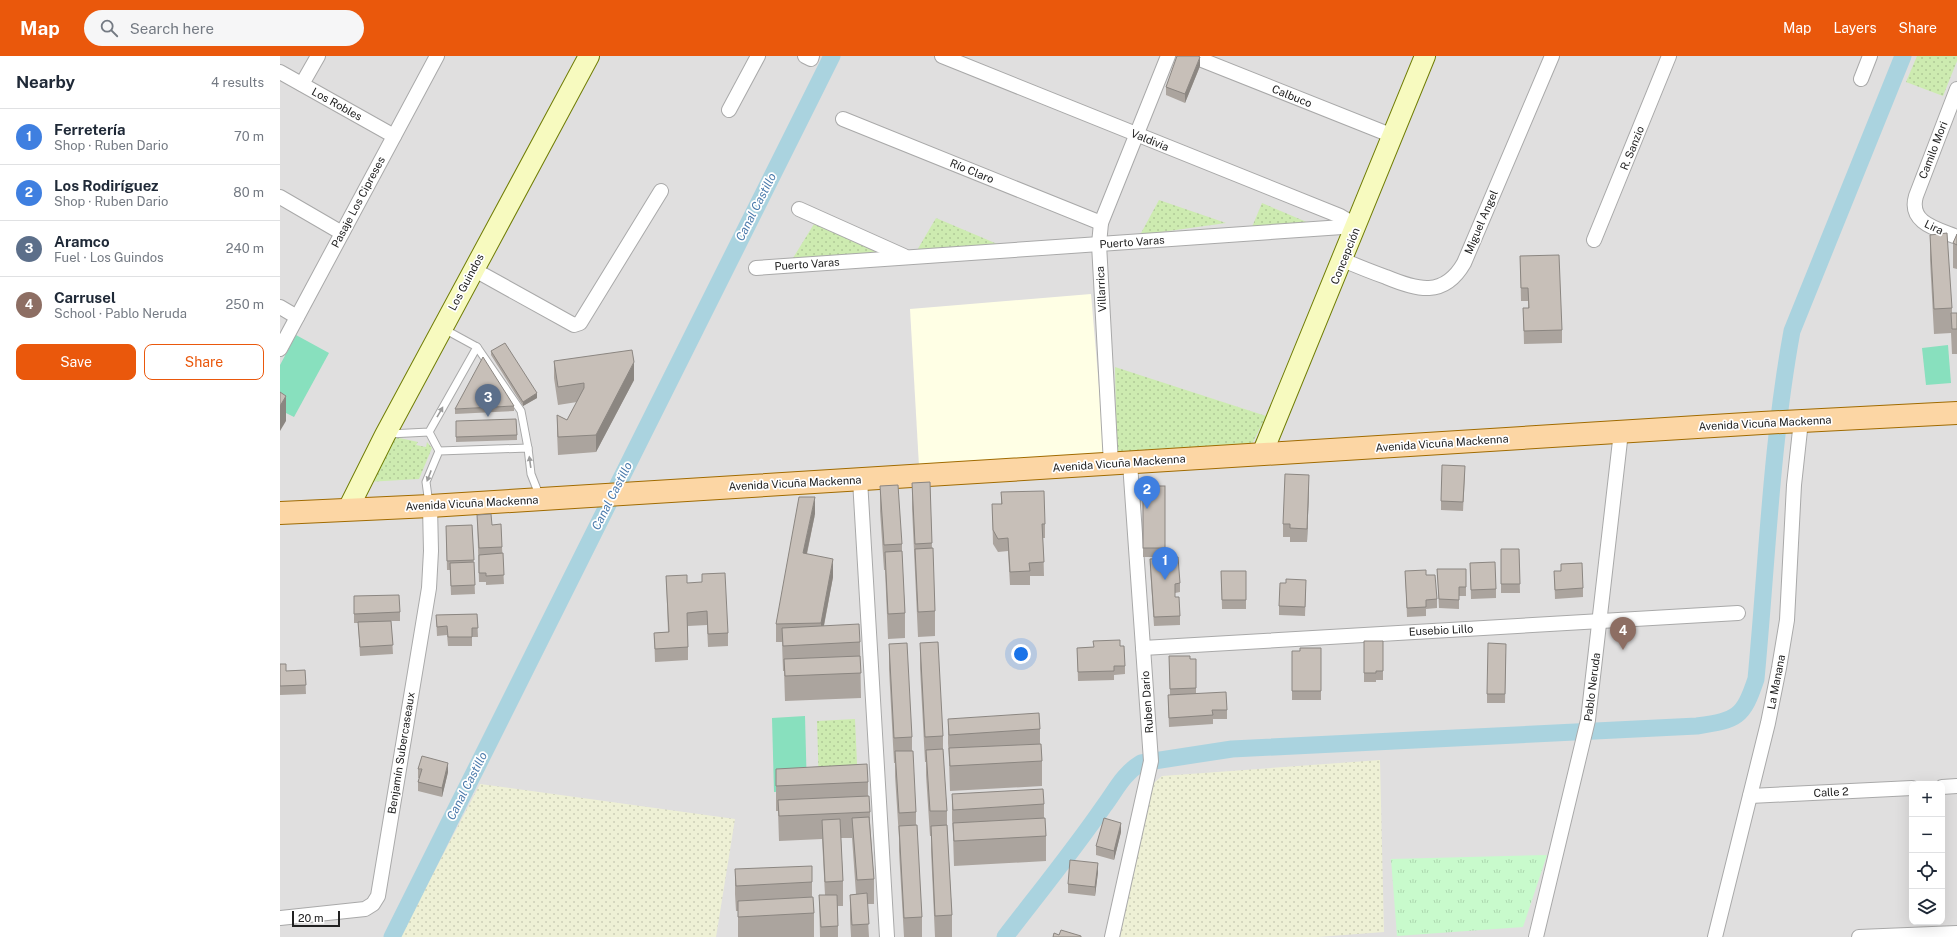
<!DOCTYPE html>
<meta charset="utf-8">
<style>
body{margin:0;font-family:"Public Sans",sans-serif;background:#f6f6f7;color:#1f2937}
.controls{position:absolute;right:12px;bottom:12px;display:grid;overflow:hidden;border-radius:8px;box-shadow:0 4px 16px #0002}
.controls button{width:36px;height:36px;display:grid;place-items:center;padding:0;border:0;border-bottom:1px solid #e0e1e3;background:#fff;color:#1f2937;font:20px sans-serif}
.scale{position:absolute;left:12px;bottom:10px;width:48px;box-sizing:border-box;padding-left:4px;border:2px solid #222;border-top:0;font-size:11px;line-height:14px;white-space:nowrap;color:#222;-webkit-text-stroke:3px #fff;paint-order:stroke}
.you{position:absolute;left:741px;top:598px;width:14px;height:14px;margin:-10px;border:3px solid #fff;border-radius:50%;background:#1a73e8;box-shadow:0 0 0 6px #1a73e833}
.badge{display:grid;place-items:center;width:26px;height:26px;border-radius:50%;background:#ea580c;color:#fff;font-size:13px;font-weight:700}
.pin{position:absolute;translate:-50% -33px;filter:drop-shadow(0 1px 2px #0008)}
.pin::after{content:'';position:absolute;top:21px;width:14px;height:12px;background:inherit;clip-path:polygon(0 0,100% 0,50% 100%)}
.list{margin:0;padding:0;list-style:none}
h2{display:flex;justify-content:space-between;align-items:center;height:52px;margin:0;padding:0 16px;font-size:17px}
h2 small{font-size:13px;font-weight:400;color:#747a83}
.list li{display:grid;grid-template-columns:26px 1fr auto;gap:12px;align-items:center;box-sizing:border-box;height:56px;padding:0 16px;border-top:1px solid #e0e1e3}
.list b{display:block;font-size:15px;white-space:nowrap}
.list p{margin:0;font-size:13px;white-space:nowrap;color:#747a83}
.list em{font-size:13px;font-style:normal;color:#747a83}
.actions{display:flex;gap:8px;padding:12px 16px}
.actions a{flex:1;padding:9px 0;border:1px solid #ea580c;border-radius:8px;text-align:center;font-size:14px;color:#ea580c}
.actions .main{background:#ea580c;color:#fff}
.icon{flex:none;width:22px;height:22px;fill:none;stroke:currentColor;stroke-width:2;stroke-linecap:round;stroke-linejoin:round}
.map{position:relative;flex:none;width:1677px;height:881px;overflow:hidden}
header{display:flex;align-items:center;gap:24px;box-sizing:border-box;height:56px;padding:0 20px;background:#ea580c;color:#fff}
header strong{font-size:19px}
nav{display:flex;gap:22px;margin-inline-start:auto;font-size:14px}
.search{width:280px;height:36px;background:#f6f6f7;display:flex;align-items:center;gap:10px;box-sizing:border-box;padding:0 14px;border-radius:22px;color:#747a83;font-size:15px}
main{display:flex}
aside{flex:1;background:#fff}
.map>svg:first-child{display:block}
.residential{fill:#e0dfdf;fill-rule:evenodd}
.education{fill:#ffffe5}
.farmland{fill:url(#farmland-dots)}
.grass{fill:url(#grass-dots)}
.park{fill:url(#park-tufts)}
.pitch{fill:#88e0be}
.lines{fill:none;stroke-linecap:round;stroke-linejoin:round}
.canal{stroke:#aad3df;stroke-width:17}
.lane-casing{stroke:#a9a9a9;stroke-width:9}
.street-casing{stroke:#a9a9a9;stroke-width:16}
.secondary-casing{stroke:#707d05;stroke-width:22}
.primary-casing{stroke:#a06b00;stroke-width:24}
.lane{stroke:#fff;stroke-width:7}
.street{stroke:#fff;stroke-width:14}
.secondary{stroke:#f7fabf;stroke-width:20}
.primary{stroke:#fcd6a4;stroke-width:22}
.wall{fill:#aba49e}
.shaded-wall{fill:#8b8681}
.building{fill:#c7bfb8;stroke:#8b8681}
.oneway{fill:#9c9c9c}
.labels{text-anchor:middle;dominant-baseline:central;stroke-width:3.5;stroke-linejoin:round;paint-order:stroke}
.street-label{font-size:11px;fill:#222;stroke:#fff}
.water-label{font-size:12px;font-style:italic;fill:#4a7aab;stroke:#fff}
</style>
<header>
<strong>Map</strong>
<div class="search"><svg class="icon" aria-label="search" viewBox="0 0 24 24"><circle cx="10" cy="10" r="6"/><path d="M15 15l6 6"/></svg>Search here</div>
<nav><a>Map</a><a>Layers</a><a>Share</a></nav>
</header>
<main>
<aside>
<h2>Nearby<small>4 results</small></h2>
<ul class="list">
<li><span class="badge" style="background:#3f7fe0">1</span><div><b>Ferretería</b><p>Shop · Ruben Dario</p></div><em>70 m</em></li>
<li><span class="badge" style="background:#3f7fe0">2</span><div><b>Los Rodiríguez</b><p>Shop · Ruben Dario</p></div><em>80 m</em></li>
<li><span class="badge" style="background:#5c6f8a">3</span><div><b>Aramco</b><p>Fuel · Los Guindos</p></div><em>240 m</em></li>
<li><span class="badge" style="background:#8d6e63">4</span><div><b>Carrusel</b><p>School · Pablo Neruda</p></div><em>250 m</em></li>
</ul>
<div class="actions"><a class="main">Save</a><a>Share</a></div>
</aside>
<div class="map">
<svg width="1677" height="881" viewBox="0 0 1677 881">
<defs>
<pattern id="farmland-dots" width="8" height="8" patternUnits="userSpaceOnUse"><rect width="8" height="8" fill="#eef0d5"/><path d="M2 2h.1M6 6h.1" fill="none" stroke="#ccceb7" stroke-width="1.8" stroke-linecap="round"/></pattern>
<pattern id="grass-dots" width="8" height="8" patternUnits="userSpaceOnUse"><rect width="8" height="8" fill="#cdebb0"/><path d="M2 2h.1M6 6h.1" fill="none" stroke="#b0c997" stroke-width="1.8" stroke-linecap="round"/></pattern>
<pattern id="park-tufts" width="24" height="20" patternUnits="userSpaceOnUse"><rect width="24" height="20" fill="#c8facc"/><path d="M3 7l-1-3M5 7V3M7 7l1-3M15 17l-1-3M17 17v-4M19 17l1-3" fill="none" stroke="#acd6af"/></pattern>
</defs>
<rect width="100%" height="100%" fill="#f2efe9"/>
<path class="residential" d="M 0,0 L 1677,0 L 1677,881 L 0,881 ZM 1632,728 L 1662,728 L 1662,866 L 1632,866 Z"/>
<path class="education" d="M 811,238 L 825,401 L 639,410 L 630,253 Z"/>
<g class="farmland">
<path d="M 1100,704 L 1104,876 L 1038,881 L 840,881 L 869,731 L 882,720 Z"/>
<path d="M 200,728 L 455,763 L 436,881 L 120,881 Z"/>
</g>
<g class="grass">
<path d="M 1637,0 L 1677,0 L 1677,5 L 1663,40 L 1626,26 Z"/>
<path d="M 879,144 L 946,167 L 860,179 Z"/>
<path d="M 982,147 L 1029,167 L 972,171 Z"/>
<path d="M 656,162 L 722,190 L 636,196 Z"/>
<path d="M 534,168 L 599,196 L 513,202 Z"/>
<path d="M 835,311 L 986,360 L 967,398 L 837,406 Z"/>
<path d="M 115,381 L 138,386 L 136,389 L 146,391 L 147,386 L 152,392 L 139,423 L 87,426 Z"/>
<path d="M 575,663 L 578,730 L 539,731 L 537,665 Z"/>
</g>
<path class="park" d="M 1267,799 L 1243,871 L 1117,880 L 1111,803 Z"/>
<g class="pitch">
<path d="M 16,279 L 49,297 L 14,361 L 0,354 L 0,309 Z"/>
<path d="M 1668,289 L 1671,327 L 1646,329 L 1642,292 Z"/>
<path d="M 525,660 L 527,735 L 494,736 L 492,662 Z"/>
</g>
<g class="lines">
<g class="canal">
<path d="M 112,881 L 552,0"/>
<path d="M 725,881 C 758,838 793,795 824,750 C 836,734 843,718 861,707 L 952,693 L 1417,670 C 1457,664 1463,662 1476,623 C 1487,507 1491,389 1512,275 L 1623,0"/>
</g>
<g class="lane-casing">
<g id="lane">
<path d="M 197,291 L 241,355 L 248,392"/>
<path d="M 149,376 L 159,395"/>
<path d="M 109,378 L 149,376 L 197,291 L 164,273"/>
<path d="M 149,448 L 146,426 L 159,395 L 248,392 L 251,418 L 260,441"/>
</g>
</g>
<g class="street-casing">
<g id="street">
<path d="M 525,0 L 531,3 L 532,0"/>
<path d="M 662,0 L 1060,160 L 1077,170"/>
<path d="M 912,0 L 1113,80"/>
<path d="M 0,16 L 114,80"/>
<path d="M 1581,23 L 1590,0"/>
<path d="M 22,28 L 38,0"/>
<path d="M 1677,33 L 1636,140 C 1628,167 1657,173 1677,181"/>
<path d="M 449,54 L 478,0"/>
<path d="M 563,63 L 821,167"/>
<path d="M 0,141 L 62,177"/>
<path d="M 519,153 L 624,200"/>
<path d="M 1314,184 L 1389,0"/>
<path d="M 1063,204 C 1077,210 1092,216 1106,221 C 1137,234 1164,242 1184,207 L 1272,0"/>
<path d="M 476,212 L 1077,170"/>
<path d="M 193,213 L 294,269 L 300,267 L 381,135"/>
<path d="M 0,251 L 17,261"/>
<path d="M 0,293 L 157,0"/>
<path d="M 831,408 L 819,188 L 821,167 L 888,0"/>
<path d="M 580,424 L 607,881"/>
<path d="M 863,592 L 1458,557"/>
<path d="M 1662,731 L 1677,730"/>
<path d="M 1470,740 L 1632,732"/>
<path d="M 0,862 L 85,853 L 93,848 L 98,840 L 149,532 L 151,495 L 150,450"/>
<path d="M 832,881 L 871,705 L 850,407"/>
<path d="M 1256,881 L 1308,664 L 1341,376"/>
<path d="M 1435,881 L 1488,667 L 1499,612 L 1507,564 L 1514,429 L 1521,365"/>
<path d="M 1579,881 L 1677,877"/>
</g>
</g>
<g class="secondary-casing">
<g id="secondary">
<path d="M 982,398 L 1145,0"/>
<path d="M 68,453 L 105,379 L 309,0"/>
</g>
</g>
<g class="primary-casing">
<path id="primary" d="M 0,457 L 150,450 L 1482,367 L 1677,357"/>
</g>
<use href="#lane" class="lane"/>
<use href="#street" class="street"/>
<use href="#secondary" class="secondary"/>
<use href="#primary" class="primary"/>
</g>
<g class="wall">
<path d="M 920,10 L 905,47 L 886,39 L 886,31 Z"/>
<path d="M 1677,178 L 1677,213 L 1673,212 L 1673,187 Z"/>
<path d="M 1650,179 L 1672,252 L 1672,257 L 1677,257 L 1677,298 L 1672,298 L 1671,277 L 1654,278 L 1650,204 Z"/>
<path d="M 1240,200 L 1282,274 L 1282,287 L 1244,288 L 1243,252 L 1248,252 L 1248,245 L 1241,245 Z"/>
<path d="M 211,295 L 257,342 L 243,350 L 211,299 Z"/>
<path d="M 274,305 L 354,324 L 316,396 L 278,399 L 277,376 L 277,359 L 287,364 L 297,346 L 278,349 L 274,322 Z"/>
<path d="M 234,350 L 234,355 L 175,358 L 175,353 Z"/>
<path d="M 176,365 L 237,379 L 237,384 L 176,386 Z"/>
<path d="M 1185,419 L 1183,455 L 1161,454 L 1161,445 Z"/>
<path d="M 650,426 L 652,492 L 655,555 L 655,580 L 638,581 L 632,452 L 632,427 Z"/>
<path d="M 600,430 L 622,488 L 622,499 L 625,557 L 625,582 L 608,583 L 605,514 L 604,514 L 600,455 Z"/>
<rect x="863" y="430" width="22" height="71"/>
<path d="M 1029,432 L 1027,486 L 1010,486 L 1010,481 L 1003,481 L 1003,468 Z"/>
<path d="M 721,436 L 765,468 L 765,482 L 763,482 L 764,520 L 750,520 L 750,529 L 730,529 L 728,495 L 718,496 L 713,488 L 712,448 L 721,448 Z"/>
<path d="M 535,458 L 527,498 L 553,521 L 544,570 L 580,586 L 581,642 L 505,645 L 504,615 L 503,615 L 502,586 L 496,586 L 496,568 Z"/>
<path d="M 197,459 L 212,469 L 222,491 L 224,528 L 206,529 L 206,526 L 199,526 Z"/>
<path d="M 192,469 L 195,538 L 171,539 L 170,514 L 167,514 L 166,470 Z"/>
<path d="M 1221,493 L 1239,493 L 1240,537 L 1221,537 Z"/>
<path d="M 870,503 L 900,527 L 900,536 L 895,537 L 895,541 L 900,560 L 900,569 L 874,570 L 870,512 Z"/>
<path d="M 1190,507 L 1216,533 L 1216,542 L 1191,543 Z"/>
<path d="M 1157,513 L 1186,513 L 1186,540 L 1179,540 L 1179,553 L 1159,552 Z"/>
<path d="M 941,515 L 966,515 L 966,553 L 942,553 Z"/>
<path d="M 1125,515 L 1146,519 L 1157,543 L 1157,552 L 1146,553 L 1146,560 L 1127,561 Z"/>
<path d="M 1274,515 L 1303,532 L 1303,541 L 1275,543 Z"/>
<path d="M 386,520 L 407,527 L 448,577 L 448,590 L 428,591 L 427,569 L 408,570 L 408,604 L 375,606 L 374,577 L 388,576 Z"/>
<path d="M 1026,533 L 1025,560 L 999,559 L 999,550 Z"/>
<path d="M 74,540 L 120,556 L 120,565 L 111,565 L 113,598 L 80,600 L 78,567 L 74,567 Z"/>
<path d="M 197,558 L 198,581 L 192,581 L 192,590 L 168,590 L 167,579 L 157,580 L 156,559 Z"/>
<path d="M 1084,585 L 1103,585 L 1103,624 L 1096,624 L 1096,626 L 1084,626 Z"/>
<path d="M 640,587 L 663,680 L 663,697 L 667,755 L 667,769 L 672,859 L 672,881 L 655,881 L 651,795 L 651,780 L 650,780 L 646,719 L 646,706 L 645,706 L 640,612 Z"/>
<path d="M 609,588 L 632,681 L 632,695 L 636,756 L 636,769 L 642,861 L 642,881 L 624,881 L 619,795 L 619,782 L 615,720 L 615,707 L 614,707 L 609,613 Z"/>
<path d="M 840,590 L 845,610 L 845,618 L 834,619 L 834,624 L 798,625 L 797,592 Z"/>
<path d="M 1041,592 L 1041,644 L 1012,644 L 1012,595 L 1020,595 Z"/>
<path d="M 1226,597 L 1225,647 L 1207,647 L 1207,638 Z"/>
<path d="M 889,600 L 910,603 L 916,603 L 916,637 L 947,654 L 947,663 L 933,663 L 933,668 L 889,671 L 888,648 L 888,639 L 890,639 Z"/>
<path d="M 0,608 L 6,615 L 25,614 L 26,638 L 0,639 Z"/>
<path d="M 668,663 L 760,673 L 760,688 L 762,705 L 762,730 L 670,735 L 669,704 L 668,687 Z"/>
<path d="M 138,713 L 168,716 L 162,741 L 138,735 L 138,726 L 139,722 L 138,722 Z"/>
<path d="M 496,713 L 588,726 L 588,740 L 590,756 L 590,766 L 594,823 L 594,848 L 587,848 L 589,881 L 571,881 L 570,863 L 570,839 L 576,838 L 572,782 L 561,782 L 563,825 L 563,850 L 558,850 L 558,881 L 540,881 L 539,839 L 545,839 L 542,783 L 499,785 L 498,755 L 496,755 Z"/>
<path d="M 672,738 L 764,748 L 764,762 L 766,780 L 766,805 L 674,810 L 673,779 L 672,763 Z"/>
<path d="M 841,776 L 834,804 L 816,799 L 816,790 Z"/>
<path d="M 455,813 L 532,826 L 532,841 L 534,857 L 534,881 L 458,881 L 458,855 L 456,855 L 455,838 Z"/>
<path d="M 818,816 L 815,840 L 788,837 L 788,828 Z"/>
</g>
<g class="shaded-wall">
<path d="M 920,1 L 920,10 L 905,47 L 905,38 Z"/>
<path d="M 354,306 L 354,324 L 316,396 L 316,379 Z"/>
<path d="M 257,337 L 257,342 L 243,350 L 243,346 Z"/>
<path d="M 6,340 L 6,365 L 0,375 L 0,350 Z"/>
<path d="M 1029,419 L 1029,432 L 1027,486 L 1027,473 Z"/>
<path d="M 535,441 L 535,458 L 523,515 L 523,497 Z"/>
<path d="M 553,503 L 553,521 L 541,584 L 541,567 Z"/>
<path d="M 168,707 L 168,716 L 162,741 L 162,732 Z"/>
<path d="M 841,767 L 841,776 L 834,804 L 834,795 Z"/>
<path d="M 818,807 L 818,816 L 815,840 L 815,831 Z"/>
</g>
<g class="building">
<path d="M 897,0 L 918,0 L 920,1 L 905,38 L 886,31 Z"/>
<path d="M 1667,177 L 1672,252 L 1654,253 L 1650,179 Z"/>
<path d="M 1677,178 L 1677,189 L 1673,187 Z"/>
<path d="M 1279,199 L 1282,274 L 1244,275 L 1243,252 L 1249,252 L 1248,232 L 1241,232 L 1240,200 Z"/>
<path d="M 1671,257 L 1677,257 L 1677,273 L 1672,273 Z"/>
<path d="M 225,287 L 257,337 L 243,346 L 211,295 Z"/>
<path d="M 352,294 L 354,306 L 316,379 L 278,381 L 277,359 L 287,364 L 304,332 L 304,327 L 278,331 L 274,305 Z"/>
<path d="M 203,301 L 234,350 L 175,353 Z"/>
<path d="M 0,336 L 6,340 L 0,350 Z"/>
<path d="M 236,363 L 237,379 L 176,381 L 176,365 Z"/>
<path d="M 1162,409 L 1185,410 L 1183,446 L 1161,445 Z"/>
<path d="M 1005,418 L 1029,419 L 1027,473 L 1010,472 L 1010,468 L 1003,468 Z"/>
<path d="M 650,426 L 652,487 L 635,488 L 632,427 Z"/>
<path d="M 618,429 L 622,488 L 604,489 L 600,430 Z"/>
<rect x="863" y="430" width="22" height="62"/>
<path d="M 764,435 L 765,468 L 762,468 L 764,506 L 749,507 L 750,515 L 730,516 L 728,482 L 718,483 L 713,474 L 712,448 L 722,448 L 721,436 Z"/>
<path d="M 519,441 L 535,441 L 523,497 L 553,503 L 541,567 L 496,568 Z"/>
<path d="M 211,458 L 212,469 L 221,468 L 222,491 L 199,492 L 197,459 Z"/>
<path d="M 192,469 L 194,504 L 167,505 L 166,470 Z"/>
<path d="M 653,492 L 655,555 L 638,556 L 635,493 Z"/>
<path d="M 1221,493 L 1239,493 L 1240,528 L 1221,528 Z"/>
<path d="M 622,495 L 625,557 L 608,558 L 605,496 Z"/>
<path d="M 223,497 L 224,519 L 206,520 L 206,517 L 199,517 L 199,499 Z"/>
<path d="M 898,501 L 900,527 L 895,528 L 895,541 L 899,541 L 900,560 L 874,561 L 870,503 Z"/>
<path d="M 194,506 L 195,529 L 171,530 L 170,507 Z"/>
<path d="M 1215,506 L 1216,533 L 1191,534 L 1190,507 Z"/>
<path d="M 1302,507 L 1303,532 L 1275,534 L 1274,515 L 1281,515 L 1281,508 Z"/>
<path d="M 1157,513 L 1186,513 L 1186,531 L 1179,531 L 1179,544 L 1159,543 Z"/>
<path d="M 1146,514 L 1146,519 L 1155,519 L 1157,543 L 1146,544 L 1146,551 L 1127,552 L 1125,515 Z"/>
<path d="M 941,515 L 966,515 L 966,544 L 942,544 Z"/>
<path d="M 445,517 L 448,577 L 428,578 L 427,555 L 407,557 L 408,591 L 375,593 L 374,577 L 389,576 L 386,520 L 407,519 L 407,527 L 422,526 L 422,518 Z"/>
<path d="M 1006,523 L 1026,524 L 1025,551 L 999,550 L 1000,527 L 1006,527 Z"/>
<path d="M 119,539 L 120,556 L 74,558 L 74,540 Z"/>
<path d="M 197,558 L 198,572 L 192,572 L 192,581 L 168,581 L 167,570 L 157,571 L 156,559 Z"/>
<path d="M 111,565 L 113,589 L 80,591 L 78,566 Z"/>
<path d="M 579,568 L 580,586 L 503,590 L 502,572 Z"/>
<path d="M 840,584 L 840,590 L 844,590 L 845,610 L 834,610 L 834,615 L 798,616 L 797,592 L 814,591 L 813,585 Z"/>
<path d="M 1084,585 L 1103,585 L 1103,615 L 1096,615 L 1096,617 L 1084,617 Z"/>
<path d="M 658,586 L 663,680 L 645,681 L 640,587 Z"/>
<path d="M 627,587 L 632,681 L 614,682 L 609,588 Z"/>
<path d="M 1208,587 L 1226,588 L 1225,638 L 1207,638 Z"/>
<path d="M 1020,592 L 1041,592 L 1041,635 L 1012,635 L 1012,595 L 1020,595 Z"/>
<path d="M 580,600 L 581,617 L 505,620 L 504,603 Z"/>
<path d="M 889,600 L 910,600 L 910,603 L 916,603 L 916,632 L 890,633 Z"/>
<path d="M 0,608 L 6,608 L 6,615 L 25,614 L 26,629 L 0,630 Z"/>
<path d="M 946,636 L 947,654 L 932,654 L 933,659 L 889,662 L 888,639 Z"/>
<path d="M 759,657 L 760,673 L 669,679 L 668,663 Z"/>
<path d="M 761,688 L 762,705 L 670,710 L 669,692 Z"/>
<path d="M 663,693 L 667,755 L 650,755 L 646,694 Z"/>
<path d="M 615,695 L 633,695 L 636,756 L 619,757 Z"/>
<path d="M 142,700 L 168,707 L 162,732 L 138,726 L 142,713 L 138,713 Z"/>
<path d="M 587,708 L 588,726 L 496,730 L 496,713 Z"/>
<path d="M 763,733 L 764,748 L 673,754 L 672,738 Z"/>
<path d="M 589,740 L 590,756 L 499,760 L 498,744 Z"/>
<path d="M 589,761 L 594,823 L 577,824 L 572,762 Z"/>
<path d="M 765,762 L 766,780 L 674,785 L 673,767 Z"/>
<path d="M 824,762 L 841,767 L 834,795 L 816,790 Z"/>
<path d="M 560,763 L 563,825 L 545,826 L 542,764 Z"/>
<path d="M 637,769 L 642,861 L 624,862 L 619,770 Z"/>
<path d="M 667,769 L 672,859 L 655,860 L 651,770 Z"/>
<path d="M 790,804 L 818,807 L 815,831 L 788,828 Z"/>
<path d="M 532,810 L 532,826 L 456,830 L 455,813 Z"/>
<path d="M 587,837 L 589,868 L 572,869 L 570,839 Z"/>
<path d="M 539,839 L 557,839 L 558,870 L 541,871 Z"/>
<path d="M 533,841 L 534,857 L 458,861 L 458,845 Z"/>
<path d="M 781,874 L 801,880 L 801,881 L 773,881 L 774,877 L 779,879 Z"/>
</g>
<defs><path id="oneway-solid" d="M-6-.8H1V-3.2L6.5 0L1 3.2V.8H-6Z"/></defs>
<g class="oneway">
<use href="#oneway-solid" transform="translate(160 356) rotate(-60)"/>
<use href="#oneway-solid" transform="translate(250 406) rotate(-98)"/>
<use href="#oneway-solid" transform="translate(149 420) rotate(111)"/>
</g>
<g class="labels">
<g class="street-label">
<text transform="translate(1012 40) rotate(22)">Calbuco</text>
<text transform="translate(57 48) rotate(29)">Los Robles</text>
<text transform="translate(870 84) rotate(22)">Valdivia</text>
<text transform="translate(1352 92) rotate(-68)">R. Sanzio</text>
<text transform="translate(1653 94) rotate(-69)">Camilo Mori</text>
<text transform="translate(692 115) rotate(22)">Río Claro</text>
<text transform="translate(78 146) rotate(-62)">Pasaje Los Cipreses</text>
<text transform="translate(1201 166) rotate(-67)">Miguel Angel</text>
<text transform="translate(1654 171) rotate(25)">Lira</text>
<text transform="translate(852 186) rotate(-4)">Puerto Varas</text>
<text transform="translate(1065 200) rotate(-68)">Concepción</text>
<text transform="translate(527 208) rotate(-4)">Puerto Varas</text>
<text transform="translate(186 226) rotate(-62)">Los Guindos</text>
<text transform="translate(821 233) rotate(-93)">Villarrica</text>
<text transform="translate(1485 367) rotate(-3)">Avenida Vicuña Mackenna</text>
<text transform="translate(1162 387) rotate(-4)">Avenida Vicuña Mackenna</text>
<text transform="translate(839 407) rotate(-4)">Avenida Vicuña Mackenna</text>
<text transform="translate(515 427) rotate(-3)">Avenida Vicuña Mackenna</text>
<text transform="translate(192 447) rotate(-3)">Avenida Vicuña Mackenna</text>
<text transform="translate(1161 574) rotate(-3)">Eusebio Lillo</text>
<text transform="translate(1496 626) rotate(-79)">La Manana</text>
<text transform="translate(1312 631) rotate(-83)">Pablo Neruda</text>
<text transform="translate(867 646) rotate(-94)">Ruben Dario</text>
<text transform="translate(121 697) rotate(-81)">Benjamín Subercaseaux</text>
<text transform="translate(1551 736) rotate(-3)">Calle 2</text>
</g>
<g class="water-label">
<text transform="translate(476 151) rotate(-63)">Canal Castillo</text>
<text transform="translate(332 440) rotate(-63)">Canal Castillo</text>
<text transform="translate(187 730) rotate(-63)">Canal Castillo</text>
</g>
</g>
</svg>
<div class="controls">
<button>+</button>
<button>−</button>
<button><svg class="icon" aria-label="locate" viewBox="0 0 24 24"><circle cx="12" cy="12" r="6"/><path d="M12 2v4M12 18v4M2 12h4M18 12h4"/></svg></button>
<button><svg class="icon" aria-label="layers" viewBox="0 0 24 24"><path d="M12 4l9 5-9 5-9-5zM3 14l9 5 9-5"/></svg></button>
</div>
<div class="scale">20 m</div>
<div class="you"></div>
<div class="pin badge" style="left:885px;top:524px;background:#3f7fe0">1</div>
<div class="pin badge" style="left:867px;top:453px;background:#3f7fe0">2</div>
<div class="pin badge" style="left:208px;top:361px;background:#5c6f8a">3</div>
<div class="pin badge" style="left:1343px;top:594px;background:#8d6e63">4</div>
</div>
</main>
